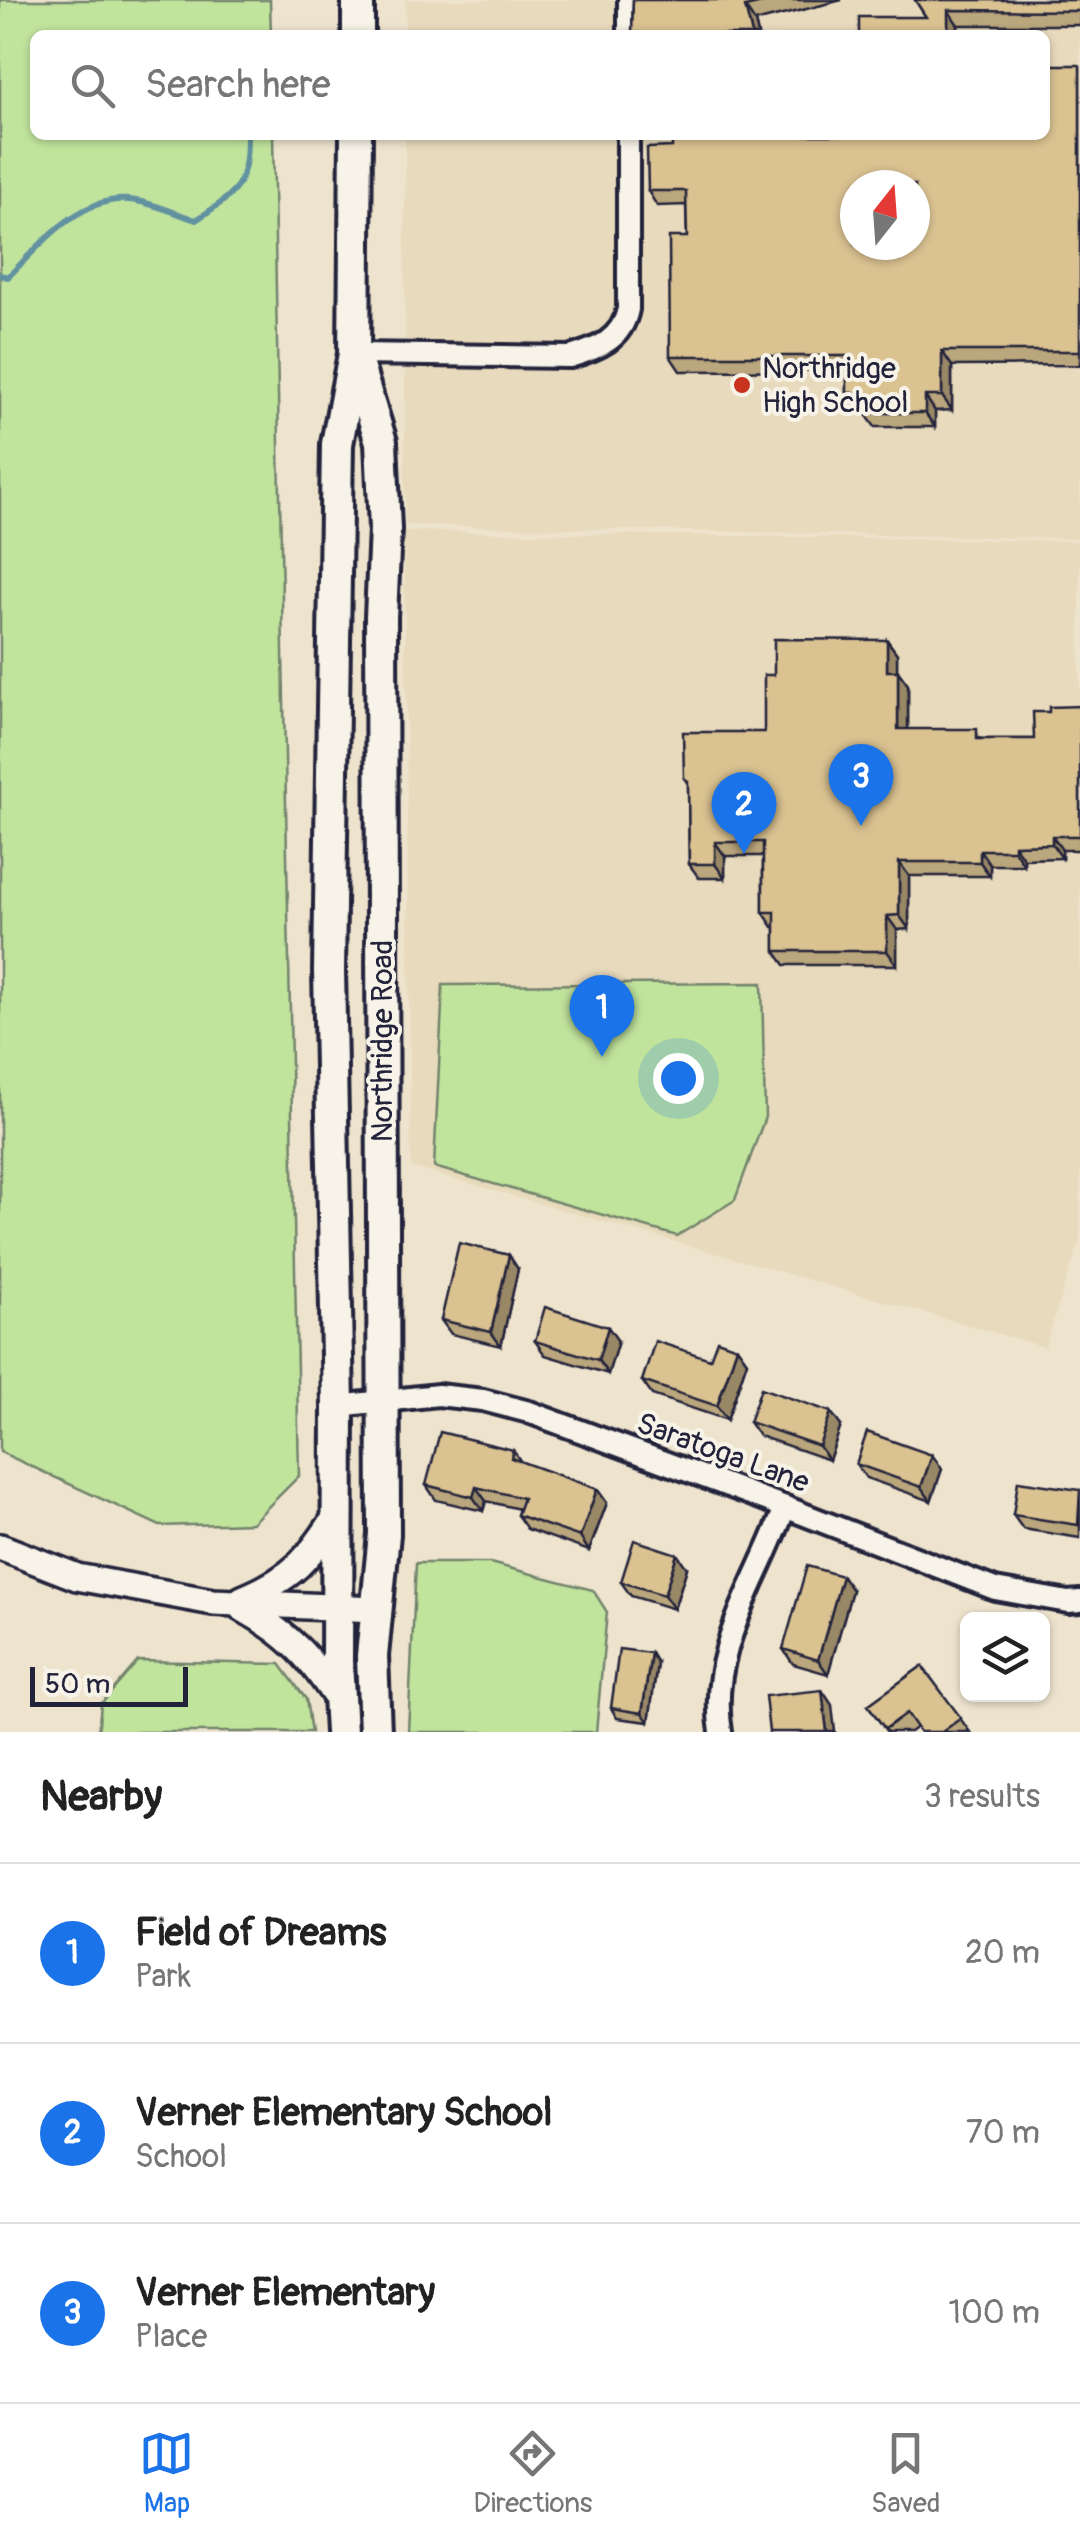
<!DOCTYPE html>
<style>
body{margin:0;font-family:Pangolin,sans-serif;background:#f2f2f2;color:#222}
.controls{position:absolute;right:30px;bottom:30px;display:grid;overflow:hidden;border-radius:15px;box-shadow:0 2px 8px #0004}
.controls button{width:90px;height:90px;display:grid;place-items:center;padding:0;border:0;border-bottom:2px solid #e0e0e0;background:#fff;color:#222;font:50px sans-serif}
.compass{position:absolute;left:840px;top:170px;width:90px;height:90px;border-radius:50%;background:#fff;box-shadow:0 2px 8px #0004;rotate:17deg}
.scale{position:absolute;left:30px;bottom:25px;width:158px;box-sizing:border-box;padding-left:10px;border:5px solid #22223b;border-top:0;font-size:28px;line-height:35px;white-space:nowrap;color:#22223b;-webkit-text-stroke:8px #f7f3e8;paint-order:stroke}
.you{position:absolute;left:678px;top:1078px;width:35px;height:35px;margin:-25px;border:8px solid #fff;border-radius:50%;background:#1a73e8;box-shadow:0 0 0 15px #1a73e833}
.badge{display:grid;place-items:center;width:65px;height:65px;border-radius:50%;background:#1a73e8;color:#fff;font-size:32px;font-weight:700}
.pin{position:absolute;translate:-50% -82px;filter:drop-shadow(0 2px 5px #0008)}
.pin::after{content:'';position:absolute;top:52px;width:35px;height:30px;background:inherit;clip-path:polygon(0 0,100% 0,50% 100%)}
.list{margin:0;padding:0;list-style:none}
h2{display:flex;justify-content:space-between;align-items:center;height:130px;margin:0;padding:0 40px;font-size:42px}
h2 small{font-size:32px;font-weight:400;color:#767676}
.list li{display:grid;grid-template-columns:65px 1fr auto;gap:30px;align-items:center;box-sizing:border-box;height:180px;padding:0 40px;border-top:2px solid #e0e0e0}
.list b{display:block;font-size:38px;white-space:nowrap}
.list p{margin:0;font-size:32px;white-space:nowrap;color:#767676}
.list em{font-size:32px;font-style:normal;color:#767676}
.icon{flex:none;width:55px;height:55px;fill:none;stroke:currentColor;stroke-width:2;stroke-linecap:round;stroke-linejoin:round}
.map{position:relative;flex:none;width:1080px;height:1732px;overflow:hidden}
.search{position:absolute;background:#fff;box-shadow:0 2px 8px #0004;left:30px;right:30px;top:30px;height:110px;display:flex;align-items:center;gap:25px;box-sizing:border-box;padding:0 35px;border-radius:15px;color:#767676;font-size:38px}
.sheet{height:670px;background:#fff}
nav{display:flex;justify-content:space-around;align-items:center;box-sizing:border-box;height:140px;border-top:2px solid #e0e0e0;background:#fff;font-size:28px;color:#767676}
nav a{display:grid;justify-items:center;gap:5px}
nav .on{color:#1a73e8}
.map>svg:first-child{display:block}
.built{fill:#e8dabc;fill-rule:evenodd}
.green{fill:#c1e49d;stroke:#72836c;stroke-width:2.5}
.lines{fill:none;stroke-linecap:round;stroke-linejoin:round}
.stream{stroke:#6292a0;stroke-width:6}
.minor-casing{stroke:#22223b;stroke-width:28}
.tertiary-casing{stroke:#22223b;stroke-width:32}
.secondary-casing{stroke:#22223b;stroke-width:38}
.minor{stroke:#f7f3e8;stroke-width:20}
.tertiary{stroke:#f7f3e8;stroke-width:25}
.secondary{stroke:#f7f3e8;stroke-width:30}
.wall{fill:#bba77d;stroke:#22223b;stroke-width:2.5}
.shaded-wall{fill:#986;stroke:#22223b;stroke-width:2.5}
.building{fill:#dac291;stroke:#22223b;stroke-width:2.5;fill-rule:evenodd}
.poi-dot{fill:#c8321e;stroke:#f7f3e8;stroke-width:4}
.labels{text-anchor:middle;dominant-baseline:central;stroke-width:8;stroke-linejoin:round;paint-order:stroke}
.poi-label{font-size:30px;fill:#22223b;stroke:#f7f3e8;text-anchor:start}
.street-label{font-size:30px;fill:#22223b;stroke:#f7f3e8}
</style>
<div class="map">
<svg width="1080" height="1732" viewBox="0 0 1080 1732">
<rect width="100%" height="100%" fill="#eee4ce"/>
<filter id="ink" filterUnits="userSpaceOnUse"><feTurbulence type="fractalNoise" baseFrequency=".01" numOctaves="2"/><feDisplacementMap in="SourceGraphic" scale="20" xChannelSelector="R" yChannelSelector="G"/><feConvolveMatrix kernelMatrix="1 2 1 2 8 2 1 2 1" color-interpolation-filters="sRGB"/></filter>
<g filter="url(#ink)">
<g class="built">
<path d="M 405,0 L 1080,0 L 1080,539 L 405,525 L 405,135 L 1045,135 L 1045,35 L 405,35 ZM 855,185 L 915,185 L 915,245 L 855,245 Z"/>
<path d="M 404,531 L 1080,541 L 1080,1239 L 1045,1347 L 411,1167 Z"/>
</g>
<g class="green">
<path d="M 0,0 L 270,0 L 271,35 L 35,35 L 35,135 L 273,135 L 299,1476 L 252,1523 L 160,1526 L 0,1452 Z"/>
<path d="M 762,983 L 765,1117 L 735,1200 L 677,1236 L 434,1167 L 443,985 Z"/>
<path d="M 416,1563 L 490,1563 L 593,1590 L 607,1612 L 596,1732 L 408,1732 Z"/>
<path d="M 138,1661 L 280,1664 L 306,1699 L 311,1732 L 98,1732 L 101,1704 Z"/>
</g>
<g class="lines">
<path class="stream" d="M 0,275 L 8,277 C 39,246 80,195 129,200 C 151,202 175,213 196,220 C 237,193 247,186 247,135"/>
<g class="minor-casing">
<g id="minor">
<path d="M 629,35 L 629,0"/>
<path d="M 354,354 L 570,357 C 597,349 622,340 628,309 L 628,135"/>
<path d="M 338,1406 L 438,1395 L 483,1400 L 529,1412 L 785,1507 L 995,1589 L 1068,1602 L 1080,1601"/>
<path d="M 721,1732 C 707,1650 759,1581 785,1507"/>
</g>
</g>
<g class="tertiary-casing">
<g id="tertiary">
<path d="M 0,1547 L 77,1577 L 213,1602 L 376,1609"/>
<path d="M 242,1599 C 292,1579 310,1558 338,1513"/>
<path d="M 242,1608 C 289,1634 311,1658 340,1703"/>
</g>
</g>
<g class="secondary-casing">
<g id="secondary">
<path d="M 358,35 L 358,0"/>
<path d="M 356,360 L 381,442 L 385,529 L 381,617 L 384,1534 L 372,1656 L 375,1732"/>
<path d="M 341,1732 L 337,1661 L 338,1406 L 329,971 L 337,444 L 354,354 L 356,135"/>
</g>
</g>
<use href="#minor" class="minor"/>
<use href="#tertiary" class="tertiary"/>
<use href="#secondary" class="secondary"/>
</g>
<g class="wall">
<path d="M 633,0 L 842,0 L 755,22 L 758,35 L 632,35 Z"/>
<path d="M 915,0 L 1080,0 L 1080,25 L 958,25 L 958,35 L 859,35 L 926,17 Z"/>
<path d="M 1080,66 L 1080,365 L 952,366 L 952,410 L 935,411 L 935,427 L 875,427 L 865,413 L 865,407 L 857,407 L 847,393 L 847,370 L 680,371 L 670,356 L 687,237 L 686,205 L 657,206 L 648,191 Z"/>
<path d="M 887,640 L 897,654 L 897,671 L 908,685 L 908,729 L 984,739 L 1034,739 L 1049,712 L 1080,706 L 1080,850 L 1062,850 L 1062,858 L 1024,859 L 1024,865 L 990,865 L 990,876 L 909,876 L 909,929 L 897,930 L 897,965 L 785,965 L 775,951 L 775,927 L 773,927 L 763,912 L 763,856 L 725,856 L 725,878 L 699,878 L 689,864 L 688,784 L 684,778 L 764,732 L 774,675 Z"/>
<path d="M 518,1269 L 501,1346 L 451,1334 L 441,1320 Z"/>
<path d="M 535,1341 L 618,1341 L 608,1374 L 545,1355 Z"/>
<path d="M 737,1347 L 747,1361 L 727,1420 L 652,1395 L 642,1381 L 710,1359 Z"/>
<path d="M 749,1422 L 841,1426 L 829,1460 L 759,1436 Z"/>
<path d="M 513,1450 L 521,1462 L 597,1489 L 607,1503 L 589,1551 L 527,1529 L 517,1515 L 519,1509 L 486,1501 L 483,1511 L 436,1500 L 426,1485 Z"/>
<path d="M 932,1455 L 942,1469 L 931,1501 L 866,1478 L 856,1464 Z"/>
<path d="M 1080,1490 L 1080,1538 L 1023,1529 L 1013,1515 Z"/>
<path d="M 687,1568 L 674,1609 L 631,1596 L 621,1582 Z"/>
<path d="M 852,1590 L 828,1674 L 793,1664 L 783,1649 Z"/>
<path d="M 657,1663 L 649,1722 L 617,1718 L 611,1708 Z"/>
<path d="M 922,1666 L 970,1732 L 920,1732 L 917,1727 L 910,1732 L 887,1732 L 868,1705 Z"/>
</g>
<g class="shaded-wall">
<path d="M 745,7 L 755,22 L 758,35 L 752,35 Z"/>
<path d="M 948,10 L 958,25 L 958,35 L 948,35 Z"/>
<path d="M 942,351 L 952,366 L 952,410 L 942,396 Z"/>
<path d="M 925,396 L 935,411 L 935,427 L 925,413 Z"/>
<path d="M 887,640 L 897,654 L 897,685 L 887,671 Z"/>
<path d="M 898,671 L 908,685 L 908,743 L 898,729 Z"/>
<path d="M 1052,836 L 1062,850 L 1062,858 L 1052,844 Z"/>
<path d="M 715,842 L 725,856 L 725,878 L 715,864 Z"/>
<path d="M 1014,845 L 1024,859 L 1024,865 L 1014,850 Z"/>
<path d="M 980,850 L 990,865 L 990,876 L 980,862 Z"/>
<path d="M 899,862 L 909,876 L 909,929 L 899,915 Z"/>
<path d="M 887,916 L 897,930 L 897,965 L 887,951 Z"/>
<path d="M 509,1255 L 518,1269 L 501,1346 L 491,1332 Z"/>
<path d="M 608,1327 L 618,1341 L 608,1374 L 598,1360 Z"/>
<path d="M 737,1347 L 747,1361 L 727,1420 L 717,1406 Z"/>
<path d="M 831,1412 L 841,1426 L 829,1460 L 819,1446 Z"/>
<path d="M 932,1455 L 942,1469 L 931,1501 L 921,1487 Z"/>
<path d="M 476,1487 L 486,1501 L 483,1511 L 473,1497 Z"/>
<path d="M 597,1489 L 607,1503 L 589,1551 L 580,1537 Z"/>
<path d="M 677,1554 L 687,1568 L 674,1609 L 664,1595 Z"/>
<path d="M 842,1576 L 852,1590 L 828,1674 L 818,1660 Z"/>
<path d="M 651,1653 L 657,1663 L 649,1722 L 642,1713 Z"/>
<path d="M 822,1690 L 832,1705 L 835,1732 L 827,1732 Z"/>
</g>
<g class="building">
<path d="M 633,0 L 775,0 L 745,7 L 752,35 L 632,35 Z"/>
<path d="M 915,0 L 1080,0 L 1080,11 L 948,10 L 948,35 L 859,35 L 859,17 L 926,17 Z"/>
<path d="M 1045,65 L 1079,65 L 1080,66 L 1080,351 L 942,351 L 942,396 L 925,396 L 925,413 L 865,413 L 865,393 L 847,393 L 847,356 L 670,356 L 669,237 L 687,237 L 686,191 L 648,191 L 647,148 L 672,147 L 672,135 L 1045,135 ZM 855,185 L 915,185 L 915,245 L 855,245 Z"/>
<path d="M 774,639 L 887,640 L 887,671 L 898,671 L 898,729 L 977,729 L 977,739 L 1034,739 L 1033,712 L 1049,712 L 1049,707 L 1080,706 L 1080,836 L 1052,836 L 1052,844 L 1014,845 L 1014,850 L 980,850 L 980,862 L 899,862 L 899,915 L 887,916 L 887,951 L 775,951 L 775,912 L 763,912 L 763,842 L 715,842 L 715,864 L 689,864 L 688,781 L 684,778 L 683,732 L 764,732 L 764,675 L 774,675 Z"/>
<path d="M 459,1243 L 509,1255 L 491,1332 L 441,1320 Z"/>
<path d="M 545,1307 L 608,1327 L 598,1360 L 535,1341 Z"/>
<path d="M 717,1340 L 737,1347 L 717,1406 L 642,1381 L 655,1341 L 710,1359 Z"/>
<path d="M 761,1388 L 831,1412 L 819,1446 L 749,1422 Z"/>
<path d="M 440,1432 L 513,1450 L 511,1458 L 597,1489 L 580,1537 L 517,1515 L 523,1498 L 476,1487 L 473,1497 L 426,1485 Z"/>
<path d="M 867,1432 L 932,1455 L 921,1487 L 856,1464 Z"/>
<path d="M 1018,1481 L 1080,1490 L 1078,1525 L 1013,1515 Z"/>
<path d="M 634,1540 L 677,1554 L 664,1595 L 621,1582 Z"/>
<path d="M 807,1566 L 842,1576 L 818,1660 L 783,1649 Z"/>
<path d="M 619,1649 L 651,1653 L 642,1713 L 611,1708 Z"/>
<path d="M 922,1666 L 961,1718 L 942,1732 L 920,1732 L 907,1713 L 885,1729 L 868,1705 Z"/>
<path d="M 822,1690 L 827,1732 L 769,1732 L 765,1696 Z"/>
</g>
</g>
<circle class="poi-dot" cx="742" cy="385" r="10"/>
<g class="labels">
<g class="poi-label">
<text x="762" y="368">Northridge<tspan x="762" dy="34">High School</tspan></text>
</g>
<g class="street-label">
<text transform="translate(382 1041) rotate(-90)">Northridge Road</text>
<text transform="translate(723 1453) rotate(20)">Saratoga Lane</text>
</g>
</g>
</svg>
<div class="controls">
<button><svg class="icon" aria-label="layers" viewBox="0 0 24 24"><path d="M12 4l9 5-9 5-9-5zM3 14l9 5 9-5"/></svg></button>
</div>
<svg class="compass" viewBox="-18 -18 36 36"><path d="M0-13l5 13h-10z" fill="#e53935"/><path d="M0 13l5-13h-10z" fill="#767676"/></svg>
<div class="scale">50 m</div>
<div class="you"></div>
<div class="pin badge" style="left:602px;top:1057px">1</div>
<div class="pin badge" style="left:744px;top:854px">2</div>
<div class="pin badge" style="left:861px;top:826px">3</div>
<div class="search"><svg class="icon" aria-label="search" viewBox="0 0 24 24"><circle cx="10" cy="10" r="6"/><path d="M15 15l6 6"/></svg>Search here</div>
</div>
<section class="sheet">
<h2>Nearby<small>3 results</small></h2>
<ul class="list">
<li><span class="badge">1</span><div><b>Field of Dreams</b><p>Park</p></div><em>20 m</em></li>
<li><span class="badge">2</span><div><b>Verner Elementary School</b><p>School</p></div><em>70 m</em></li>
<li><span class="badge">3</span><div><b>Verner Elementary</b><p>Place</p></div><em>100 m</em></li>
</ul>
</section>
<nav>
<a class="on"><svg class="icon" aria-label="map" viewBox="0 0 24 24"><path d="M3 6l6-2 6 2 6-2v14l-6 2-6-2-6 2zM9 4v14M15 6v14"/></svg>Map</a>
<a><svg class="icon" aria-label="directions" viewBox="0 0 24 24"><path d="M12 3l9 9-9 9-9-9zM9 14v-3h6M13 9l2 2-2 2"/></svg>Directions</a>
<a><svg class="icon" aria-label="saved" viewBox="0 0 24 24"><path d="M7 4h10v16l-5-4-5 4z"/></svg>Saved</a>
</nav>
